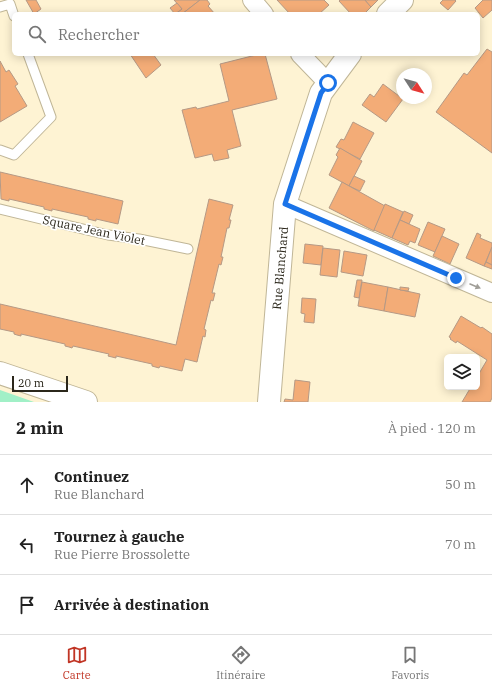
<!DOCTYPE html>
<html lang="fr">
<meta charset="utf-8">
<style>
body{margin:0;font-family:"IBM Plex Serif",serif;background:#f6f6f6;color:#222}
.controls{position:absolute;right:12px;bottom:12px;display:grid;overflow:hidden;border-radius:6px;box-shadow:0 2px 10px #0003}
.controls button{width:36px;height:36px;display:grid;place-items:center;padding:0;border:0;border-bottom:1px solid #e0e0e0;background:#fff;color:#222;font:20px sans-serif}
.compass{position:absolute;left:396px;top:68px;width:36px;height:36px;border-radius:50%;background:#fff;box-shadow:0 2px 10px #0003;rotate:126deg}
.scale{position:absolute;left:12px;bottom:10px;width:56px;box-sizing:border-box;padding-left:4px;border:2px solid #2b271b;border-top:0;font-size:11px;line-height:14px;white-space:nowrap;color:#2b271b;-webkit-text-stroke:3px #fff;paint-order:stroke}
.stop{position:absolute;width:12px;height:12px;margin:-9px;border:3px solid #1a73e8;border-radius:50%;background:#fff}
.stop.end{background:#1a73e8;border-color:#fff;box-shadow:0 1px 4px #0008}
.list{margin:0;padding:0;list-style:none}
h2{display:flex;justify-content:space-between;align-items:center;height:52px;margin:0;padding:0 16px;font-size:17px}
h2 small{font-size:13px;font-weight:400;color:#767676}
.list li{display:grid;grid-template-columns:26px 1fr auto;gap:12px;align-items:center;box-sizing:border-box;height:60px;padding:0 16px;border-top:1px solid #e0e0e0}
.list b{display:block;font-size:15px;white-space:nowrap}
.list p{margin:0;font-size:13px;white-space:nowrap;color:#767676}
.list em{font-size:13px;font-style:normal;color:#767676}
.icon{flex:none;width:22px;height:22px;fill:none;stroke:currentColor;stroke-width:2;stroke-linecap:round;stroke-linejoin:round}
.map{position:relative;flex:none;width:492px;height:402px;overflow:hidden}
.search{position:absolute;background:#fff;box-shadow:0 2px 10px #0003;left:12px;right:12px;top:12px;height:44px;display:flex;align-items:center;gap:10px;box-sizing:border-box;padding:0 14px;border-radius:6px;color:#767676;font-size:15px}
.sheet{height:232px;background:#fff}
nav{display:flex;justify-content:space-around;align-items:center;box-sizing:border-box;height:56px;border-top:1px solid #e0e0e0;background:#fff;font-size:11px;color:#767676}
nav a{display:grid;justify-items:center;gap:2px}
nav .on{color:#c13525}
.map>svg:first-child{display:block}
.green{fill:#a1f0c7}
.building{fill:#f3ac77;stroke:#b59985}
.lines{fill:none;stroke-linecap:round;stroke-linejoin:round}
.service-casing{stroke:#c0b697;stroke-width:11}
.minor-casing{stroke:#c0b697;stroke-width:20}
.tertiary-casing{stroke:#c0b697;stroke-width:24}
.service{stroke:#fff;stroke-width:9}
.minor{stroke:#fff;stroke-width:18}
.tertiary{stroke:#fff;stroke-width:22}
.oneway{fill:#a09e98}
.route{stroke:#1a73e8;stroke-width:5}
.labels{text-anchor:middle;dominant-baseline:central;stroke-width:3.5;stroke-linejoin:round;paint-order:stroke}
.street-label{font-size:12px;fill:#2b271b;stroke:#fff}
</style>
<div class="map">
<svg width="492" height="402" viewBox="0 0 492 402">
<rect width="100%" height="100%" fill="#fef3d3"/>
<path class="green" d="M 0,390 L 34,402 L 0,402 Z"/>
<g class="building">
<path d="M 26,0 L 36,0 L 41,9 L 34,14 Z"/>
<path d="M 174,0 L 200,0 L 182,14 L 176,13 L 182,9 Z"/>
<path d="M 200,0 L 207,0 L 210,4 L 208,6 L 215,14 L 182,14 Z"/>
<path d="M 277,0 L 324,0 L 329,5 L 319,14 L 290,14 Z"/>
<path d="M 340,0 L 365,0 L 371,7 L 364,14 L 351,14 L 339,1 Z"/>
<path d="M 365,0 L 378,0 L 371,7 Z"/>
<path d="M 443,0 L 455,0 L 456,1 L 448,10 L 440,3 Z"/>
<path d="M 483,0 L 492,0 L 492,10 L 483,18 L 475,8 Z"/>
<path d="M 177,3 L 182,9 L 175,14 L 170,8 Z"/>
<path d="M 487,49 L 492,52 L 492,153 L 436,112 L 464,73 L 467,75 Z"/>
<path d="M 130,54 L 153,54 L 161,65 L 146,78 Z"/>
<path d="M 260,54 L 265,54 L 277,99 L 232,110 L 241,146 L 227,150 L 229,158 L 214,161 L 212,154 L 195,158 L 182,110 L 196,107 L 197,109 L 229,101 L 220,64 Z"/>
<path d="M 0,61 L 6,72 L 9,70 L 18,84 L 15,86 L 27,106 L 0,122 Z"/>
<path d="M 383,84 L 403,99 L 386,122 L 362,105 L 370,94 L 374,97 Z"/>
<path d="M 353,122 L 374,133 L 360,159 L 336,147 L 341,139 L 344,140 Z"/>
<path d="M 340,148 L 362,161 L 349,186 L 329,175 L 338,157 L 336,155 Z"/>
<path d="M 0,172 L 123,201 L 118,224 L 96,219 L 96,221 L 88,219 L 88,217 L 52,209 L 52,211 L 44,209 L 44,207 L 9,199 L 9,201 L 1,199 Z"/>
<path d="M 354,176 L 365,181 L 360,191 L 349,186 Z"/>
<path d="M 342,182 L 385,206 L 374,231 L 329,208 Z"/>
<path d="M 209,199 L 233,205 L 229,220 L 231,220 L 229,228 L 227,228 L 221,257 L 223,257 L 221,265 L 219,264 L 212,293 L 215,293 L 213,301 L 211,300 L 204,329 L 206,330 L 205,337 L 203,336 L 197,362 L 185,359 L 182,371 L 160,366 L 159,368 L 152,366 L 152,364 L 116,356 L 116,358 L 108,356 L 109,354 L 73,346 L 72,348 L 69,347 L 65,346 L 65,344 L 21,334 L 21,336 L 17,335 L 14,334 L 14,332 L 0,329 L 0,304 L 176,345 Z"/>
<path d="M 385,204 L 403,212 L 392,238 L 374,230 Z"/>
<path d="M 404,211 L 413,215 L 409,224 L 400,220 Z"/>
<path d="M 400,220 L 420,229 L 415,243 L 410,241 L 408,245 L 392,238 Z"/>
<path d="M 428,222 L 445,229 L 435,252 L 418,245 Z"/>
<path d="M 477,233 L 481,235 L 480,238 L 492,243 L 492,247 L 484,266 L 466,258 Z"/>
<path d="M 442,236 L 459,244 L 450,264 L 433,256 Z"/>
<path d="M 305,244 L 323,246 L 321,265 L 303,263 Z"/>
<path d="M 492,247 L 492,265 L 486,262 Z"/>
<path d="M 323,248 L 340,250 L 337,277 L 320,275 Z"/>
<path d="M 344,251 L 367,255 L 363,276 L 341,272 Z"/>
<path d="M 486,262 L 492,265 L 492,269 L 484,266 Z"/>
<path d="M 357,280 L 362,280 L 359,298 L 354,297 Z"/>
<path d="M 362,282 L 388,287 L 384,311 L 358,306 Z"/>
<path d="M 388,287 L 420,294 L 415,317 L 384,311 Z"/>
<path d="M 400,287 L 409,288 L 408,291 L 400,290 Z"/>
<path d="M 302,298 L 316,299 L 314,323 L 304,322 L 305,314 L 301,313 Z"/>
<path d="M 461,316 L 481,328 L 482,327 L 492,334 L 492,398 L 490,402 L 462,402 L 471,387 L 477,387 L 477,377 L 487,360 L 457,341 L 456,343 L 450,339 L 451,338 L 449,337 Z"/>
<path d="M 295,380 L 310,382 L 308,402 L 284,402 L 285,399 L 293,400 Z"/>
</g>
<g class="lines">
<g class="service-casing">
<g id="service">
<path d="M 0,7 L 10,4 L 14,16"/>
<path d="M 0,150 L 14,155 L 51,117 L 28,54"/>
<path d="M 0,209 L 108,235 L 139,239 L 188,249"/>
</g>
</g>
<g class="minor-casing">
<g id="minor">
<path d="M 252,0 L 264,14"/>
<path d="M 300,54 L 328,83"/>
<path d="M 285,204 L 492,293"/>
</g>
</g>
<g class="tertiary-casing">
<g id="tertiary">
<path d="M 388,14 L 402,0"/>
<path d="M 0,373 L 86,402"/>
<path d="M 269,402 L 285,204 L 321,93 L 350,54"/>
</g>
</g>
<use href="#service" class="service"/>
<use href="#minor" class="minor"/>
<use href="#tertiary" class="tertiary"/>
</g>
<defs><path id="oneway-solid" d="M-6-.8H1V-3.2L6.5 0L1 3.2V.8H-6Z"/></defs>
<use class="oneway" href="#oneway-solid" transform="translate(475 286) rotate(23)"/>
<g class="lines">
<path class="route" d="M 328,83 L 321,93 L 285,204 L 456,278"/>
</g>
<g class="labels">
<g class="street-label">
<text transform="translate(94 230) rotate(12)">Square Jean Violet</text>
<text transform="translate(280 268) rotate(-85)">Rue Blanchard</text>
</g>
</g>
</svg>
<div class="controls">
<button><svg class="icon" aria-label="layers" viewBox="0 0 24 24"><path d="M12 4l9 5-9 5-9-5zM3 14l9 5 9-5"/></svg></button>
</div>
<svg class="compass" viewBox="-18 -18 36 36"><path d="M0-13l5 13h-10z" fill="#e53935"/><path d="M0 13l5-13h-10z" fill="#767676"/></svg>
<div class="scale">20 m</div>
<div class="stop" style="left:328px;top:83px"></div>
<div class="stop end" style="left:456px;top:278px"></div>
<div class="search"><svg class="icon" aria-label="search" viewBox="0 0 24 24"><circle cx="10" cy="10" r="6"/><path d="M15 15l6 6"/></svg>Rechercher</div>
</div>
<section class="sheet">
<h2>2 min<small>À pied · 120 m</small></h2>
<ul class="list">
<li><svg class="icon" aria-label="ahead" viewBox="0 0 24 24"><path d="M12 20V5M6 11l6-6 6 6"/></svg><div><b>Continuez</b><p>Rue Blanchard</p></div><em>50 m</em></li>
<li><svg class="icon" aria-label="left" viewBox="0 0 24 24"><path d="M17 20v-9H6M10 6l-5 5 5 5"/></svg><div><b>Tournez à gauche</b><p>Rue Pierre Brossolette</p></div><em>70 m</em></li>
<li><svg class="icon" aria-label="arrive" viewBox="0 0 24 24"><path d="M6 21V4h12l-3 4 3 4H6"/></svg><div><b>Arrivée à destination</b></div></li>
</ul>
</section>
<nav>
<a class="on"><svg class="icon" aria-label="map" viewBox="0 0 24 24"><path d="M3 6l6-2 6 2 6-2v14l-6 2-6-2-6 2zM9 4v14M15 6v14"/></svg>Carte</a>
<a><svg class="icon" aria-label="directions" viewBox="0 0 24 24"><path d="M12 3l9 9-9 9-9-9zM9 14v-3h6M13 9l2 2-2 2"/></svg>Itinéraire</a>
<a><svg class="icon" aria-label="saved" viewBox="0 0 24 24"><path d="M7 4h10v16l-5-4-5 4z"/></svg>Favoris</a>
</nav>
